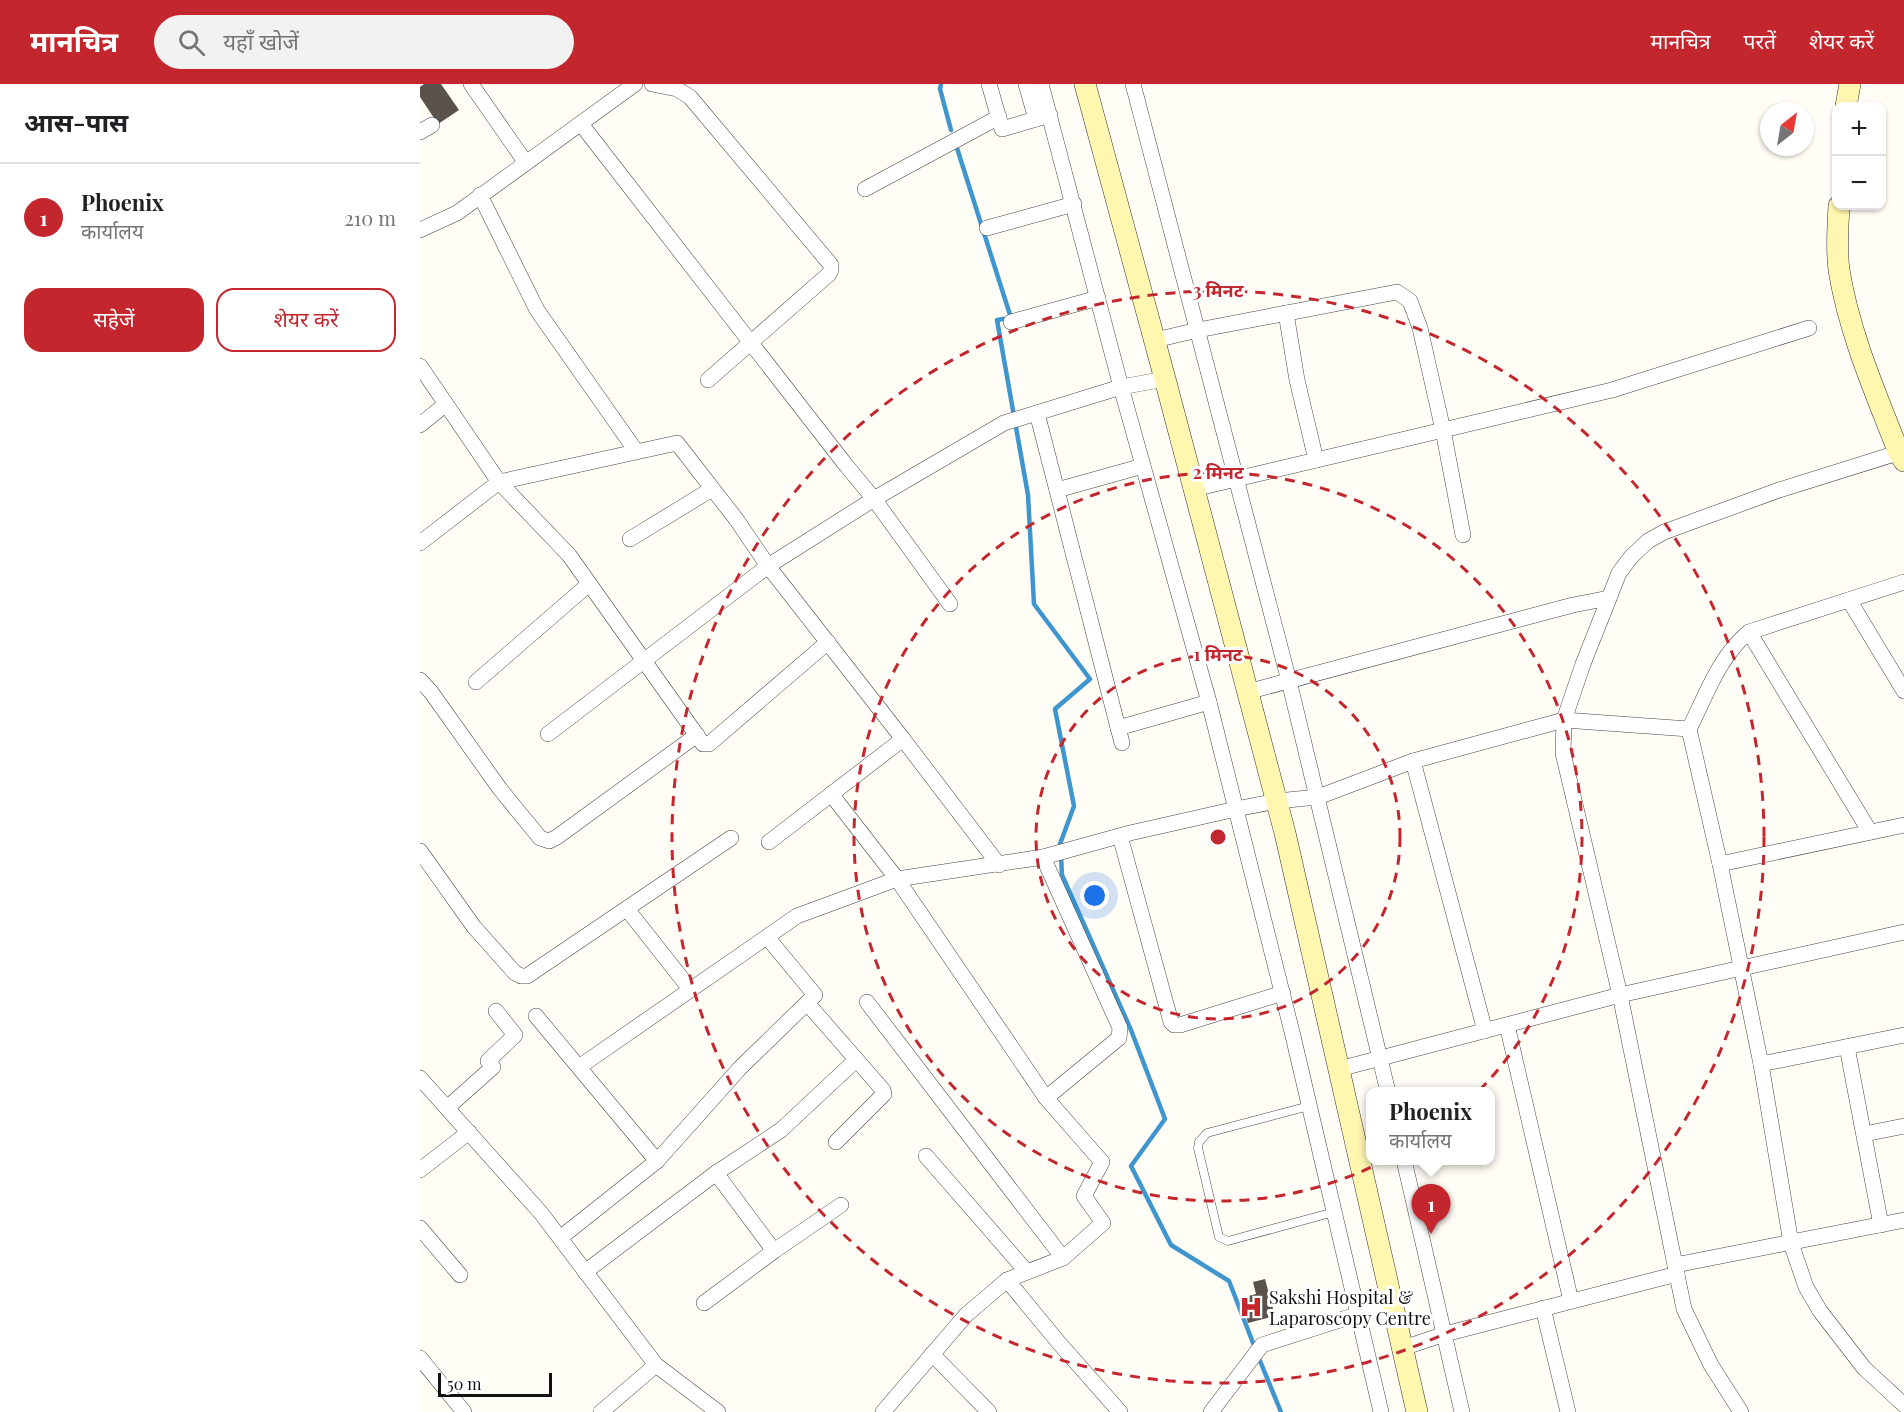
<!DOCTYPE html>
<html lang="hi">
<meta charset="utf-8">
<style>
body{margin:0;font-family:"Playfair Display","Noto Sans Devanagari",serif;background:#f2f2f2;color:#202124}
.controls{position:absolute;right:18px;top:18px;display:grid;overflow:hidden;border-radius:12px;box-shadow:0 2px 4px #0004}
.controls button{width:54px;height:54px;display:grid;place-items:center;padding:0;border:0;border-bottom:2px solid #e0e0e0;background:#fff;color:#202124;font:30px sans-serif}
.compass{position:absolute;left:1340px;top:18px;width:54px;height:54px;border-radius:50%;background:#fff;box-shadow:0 2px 4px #0004;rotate:31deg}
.scale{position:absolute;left:18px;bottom:15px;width:114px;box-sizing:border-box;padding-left:6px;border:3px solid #111;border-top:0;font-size:16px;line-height:21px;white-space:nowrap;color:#111;-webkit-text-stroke:4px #fff;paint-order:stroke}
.you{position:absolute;left:675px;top:812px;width:21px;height:21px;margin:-15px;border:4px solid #fff;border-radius:50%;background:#1a73e8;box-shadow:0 0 0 9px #1a73e833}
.badge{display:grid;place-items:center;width:39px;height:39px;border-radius:50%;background:#c4262e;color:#fff;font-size:20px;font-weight:700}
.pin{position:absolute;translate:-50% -50px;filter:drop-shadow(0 2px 3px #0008)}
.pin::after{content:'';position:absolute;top:32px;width:21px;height:18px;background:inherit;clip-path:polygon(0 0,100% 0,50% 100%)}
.popup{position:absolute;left:946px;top:1003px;width:129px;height:78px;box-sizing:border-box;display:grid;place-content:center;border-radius:12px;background:#fff;filter:drop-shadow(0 2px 4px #0005);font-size:20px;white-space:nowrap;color:#757577}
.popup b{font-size:22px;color:#202124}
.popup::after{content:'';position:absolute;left:50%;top:100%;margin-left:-12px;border:12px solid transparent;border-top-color:#fff}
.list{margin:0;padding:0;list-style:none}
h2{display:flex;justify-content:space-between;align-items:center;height:78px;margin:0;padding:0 24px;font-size:26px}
h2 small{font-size:20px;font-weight:400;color:#757577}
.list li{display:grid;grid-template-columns:39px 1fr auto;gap:18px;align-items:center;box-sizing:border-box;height:108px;padding:0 24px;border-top:2px solid #e0e0e0}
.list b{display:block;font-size:22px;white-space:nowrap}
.list p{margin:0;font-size:20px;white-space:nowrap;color:#757577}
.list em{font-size:20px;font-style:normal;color:#757577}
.actions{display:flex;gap:12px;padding:18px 24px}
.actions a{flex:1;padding:14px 0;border:2px solid #c4262e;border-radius:18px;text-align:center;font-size:21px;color:#c4262e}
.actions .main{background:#c4262e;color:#fff}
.icon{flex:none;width:33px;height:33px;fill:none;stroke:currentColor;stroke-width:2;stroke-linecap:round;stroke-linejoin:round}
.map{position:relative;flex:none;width:1484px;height:1328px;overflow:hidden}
header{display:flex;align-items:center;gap:36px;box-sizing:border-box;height:84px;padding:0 30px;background:#c4262e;color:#fff}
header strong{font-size:28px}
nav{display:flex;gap:33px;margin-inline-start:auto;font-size:21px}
.search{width:420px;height:54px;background:#f2f2f2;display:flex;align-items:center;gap:15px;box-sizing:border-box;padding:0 21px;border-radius:33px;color:#757577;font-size:22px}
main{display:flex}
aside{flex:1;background:#fff}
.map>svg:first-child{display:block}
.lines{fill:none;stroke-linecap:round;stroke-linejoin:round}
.stream{stroke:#3f96cf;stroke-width:4.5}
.building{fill:#5a524d}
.lane-casing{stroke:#444;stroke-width:9}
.street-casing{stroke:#444;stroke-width:16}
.secondary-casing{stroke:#333;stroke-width:22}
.lane{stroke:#fff;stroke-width:8}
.street{stroke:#fff;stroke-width:15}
.secondary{stroke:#fff6b0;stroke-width:21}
.ring{fill:none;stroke:#c4262e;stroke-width:3;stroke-dasharray:10 8}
.labels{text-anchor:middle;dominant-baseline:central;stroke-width:6;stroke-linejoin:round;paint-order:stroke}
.poi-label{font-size:18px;fill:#111;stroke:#fff;text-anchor:start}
.centre{fill:#c4262e;stroke:#fff;stroke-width:3}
.ring-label{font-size:18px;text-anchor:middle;font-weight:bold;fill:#c4262e;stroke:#fff;stroke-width:6;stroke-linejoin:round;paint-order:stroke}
</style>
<header>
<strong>मानचित्र</strong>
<div class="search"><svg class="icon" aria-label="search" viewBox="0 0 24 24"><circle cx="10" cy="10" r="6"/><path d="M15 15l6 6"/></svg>यहाँ खोजें</div>
<nav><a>मानचित्र</a><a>परतें</a><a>शेयर करें</a></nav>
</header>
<main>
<aside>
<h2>आस-पास<small></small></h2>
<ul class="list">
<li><span class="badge">1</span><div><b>Phoenix</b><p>कार्यालय</p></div><em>210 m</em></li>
</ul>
<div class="actions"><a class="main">सहेजें</a><a>शेयर करें</a></div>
</aside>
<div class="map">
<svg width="1484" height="1328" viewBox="0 0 1484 1328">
<rect width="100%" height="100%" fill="#fffdf5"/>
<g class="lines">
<g class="stream">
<path d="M 521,0 L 520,5 L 531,46"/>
<path d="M 536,61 L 591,234 L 577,236 L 608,411 L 614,520 L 670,595 L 635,625 L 654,722 L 640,760 L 641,764"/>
<path d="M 641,772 L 642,791 L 711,946 L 745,1035 L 711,1082 L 751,1161 L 809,1197 L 835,1264"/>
<path d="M 838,1272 L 861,1328"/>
</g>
</g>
<g class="building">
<path d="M 4,0 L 21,0 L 39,26 L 18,40 L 0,13 L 0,3 Z"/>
<path d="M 845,1195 L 855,1232 L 828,1239 L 821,1214 L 836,1210 L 833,1198 Z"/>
</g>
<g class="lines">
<g class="lane-casing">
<path id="lane" d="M 889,1022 L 787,1049 L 779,1058 L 778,1064 L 799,1153 L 808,1157 L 914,1128"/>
</g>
<g class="street-casing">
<g id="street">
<path d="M 51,0 L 106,79"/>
<path d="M 232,0 L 257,5 L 270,13 L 411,181 L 411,186 L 409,190 L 288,296"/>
<path d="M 569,0 L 582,45 L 630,31"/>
<path d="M 606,0 L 616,35"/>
<path d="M 621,0 L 701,303 L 789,618 L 873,952 L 961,1328"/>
<path d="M 713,0 L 869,597 L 968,1008"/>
<path d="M 161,40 L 425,380 L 454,415 L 530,520"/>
<path d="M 0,48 L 12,41"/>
<path d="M 445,105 L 579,33"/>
<path d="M 60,111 L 117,226 L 216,367"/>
<path d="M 567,144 L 654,120"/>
<path d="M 0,146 L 37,129 L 215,0"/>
<path d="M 866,229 L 877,296 L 896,376"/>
<path d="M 591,238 L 678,214"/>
<path d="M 735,256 L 778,246 L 977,208 L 990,217 L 1000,244 L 1023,346 L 1043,451"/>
<path d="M 0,282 L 79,398 L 0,459"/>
<path d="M 617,329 L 702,659"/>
<path d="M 0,341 L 26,320"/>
<path d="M 774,405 L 1192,306 L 1389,244"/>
<path d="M 637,406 L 723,382"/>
<path d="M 210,455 L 292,405"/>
<path d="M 1429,516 L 1484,607"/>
<path d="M 1329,548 L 1450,748"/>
<path d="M 408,558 L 289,660 L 283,660 L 149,471 L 79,398 L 257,359 L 316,435 L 348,482 L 483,655"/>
<path d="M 0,596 L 11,608 L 80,705 L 120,754 L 129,757 L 137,753 L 277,651"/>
<path d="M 56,598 L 169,500"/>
<path d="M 827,608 L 1153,521 L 1189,514"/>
<path d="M 698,644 L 789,618"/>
<path d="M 1269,645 L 1300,780 L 1341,980 L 1371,1159 L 1386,1203 L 1400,1227 L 1444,1284 L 1484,1321"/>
<path d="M 128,650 L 348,482 L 454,415 L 584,339 L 701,303 L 745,295"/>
<path d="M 993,677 L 1065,947"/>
<path d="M 411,710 L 477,795 L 626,1014 L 682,1078 L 664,1112 L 683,1139 L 643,1174 L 587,1196 L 546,1231 L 463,1328"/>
<path d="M 700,752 L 751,938 L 754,941 L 760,941 L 863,909"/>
<path d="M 349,758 L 483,655 L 579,781"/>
<path d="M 0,767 L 54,843 L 95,889 L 101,892 L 107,892 L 311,754"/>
<path d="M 623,773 L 700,944 L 699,954 L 626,1014"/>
<path d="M 1300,780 L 1484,741"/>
<path d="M 207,825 L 270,905"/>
<path d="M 447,918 L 643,1174"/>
<path d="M 387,919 L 463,1006 L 464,1010 L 416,1058"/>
<path d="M 116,932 L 237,1077 L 320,984 L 395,911 L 347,853"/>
<path d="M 1087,941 L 1151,1217"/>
<path d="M 1427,963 L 1461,1141"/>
<path d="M 1341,980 L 1484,951"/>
<path d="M 159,983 L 377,832 L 477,795 L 623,773 L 710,749 L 816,725 L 857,717 L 898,713 L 993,677 L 1144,636 L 1269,645 C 1286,612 1299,572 1329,548 L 1484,498"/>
<path d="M 919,985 L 1200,911 L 1484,848"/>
<path d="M 0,994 L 121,1129 L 236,1281 L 298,1328"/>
<path d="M 27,1024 L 73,983 L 68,977 L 95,951 L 76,927"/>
<path d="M 1444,1050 L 1484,1042"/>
<path d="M 506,1072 L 607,1188"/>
<path d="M 984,1076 L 1042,1328"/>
<path d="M 0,1086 L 49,1048"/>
<path d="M 296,1089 L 354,1167"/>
<path d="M 0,1144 L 40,1191"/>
<path d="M 140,1154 L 237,1077"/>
<path d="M 1255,1181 L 1484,1136"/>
<path d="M 165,1188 L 296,1089 L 361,1046 L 436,976"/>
<path d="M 587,1196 L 639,1259 L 700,1328"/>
<path d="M 284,1219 L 354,1167 L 421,1121"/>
<path d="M 1123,1224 L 1148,1328"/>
<path d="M 983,1264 L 1025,1250 L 1257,1190"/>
<path d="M 512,1270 L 569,1328"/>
<path d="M 0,1274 L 44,1328"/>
<path d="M 181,1328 L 236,1281"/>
<path d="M 791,1328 L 842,1261 L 973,1219"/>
<path d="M 1321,1328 L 1291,1281 L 1264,1225 L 1200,911 L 1143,669 L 1144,636 L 1163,580 L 1199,489 L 1211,473 L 1228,457 L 1244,448 L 1359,406 L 1484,367"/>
</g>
</g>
<g class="secondary-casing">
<g id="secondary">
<path d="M 665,0 L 745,295 L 865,749 L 997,1328"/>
<path d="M 1426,22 L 1430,0"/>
<path d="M 1419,122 C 1418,142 1416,165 1419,186 C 1429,249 1456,310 1479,369 L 1484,377"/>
</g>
</g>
<use href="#lane" class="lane"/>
<use href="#street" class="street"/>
<use href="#secondary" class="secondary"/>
</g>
<g class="ring">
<circle cx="798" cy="753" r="182"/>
<circle cx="798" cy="753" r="364"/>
<circle cx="798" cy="753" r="546"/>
</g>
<defs>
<g id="hospital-bare" transform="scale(1.8)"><path d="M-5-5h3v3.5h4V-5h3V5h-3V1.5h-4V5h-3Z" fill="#c4262e" stroke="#fff" stroke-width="2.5" paint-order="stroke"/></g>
</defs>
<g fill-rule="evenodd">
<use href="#hospital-bare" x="831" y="1223"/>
</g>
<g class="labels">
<g class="poi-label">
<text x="849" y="1213">Sakshi Hospital &amp;<tspan x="849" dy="21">Laparoscopy Centre</tspan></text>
</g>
</g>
<circle cx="798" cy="753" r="9" class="centre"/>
<g class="ring-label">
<text x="798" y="213">3 मिनट</text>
<text x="798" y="395">2 मिनट</text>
<text x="798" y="577">1 मिनट</text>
</g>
</svg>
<div class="controls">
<button>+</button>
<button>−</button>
</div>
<svg class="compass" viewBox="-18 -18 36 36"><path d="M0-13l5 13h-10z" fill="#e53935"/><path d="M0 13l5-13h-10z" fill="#757577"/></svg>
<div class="scale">50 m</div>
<div class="you"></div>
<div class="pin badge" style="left:1011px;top:1150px">1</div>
<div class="popup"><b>Phoenix</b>कार्यालय</div>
</div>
</main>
